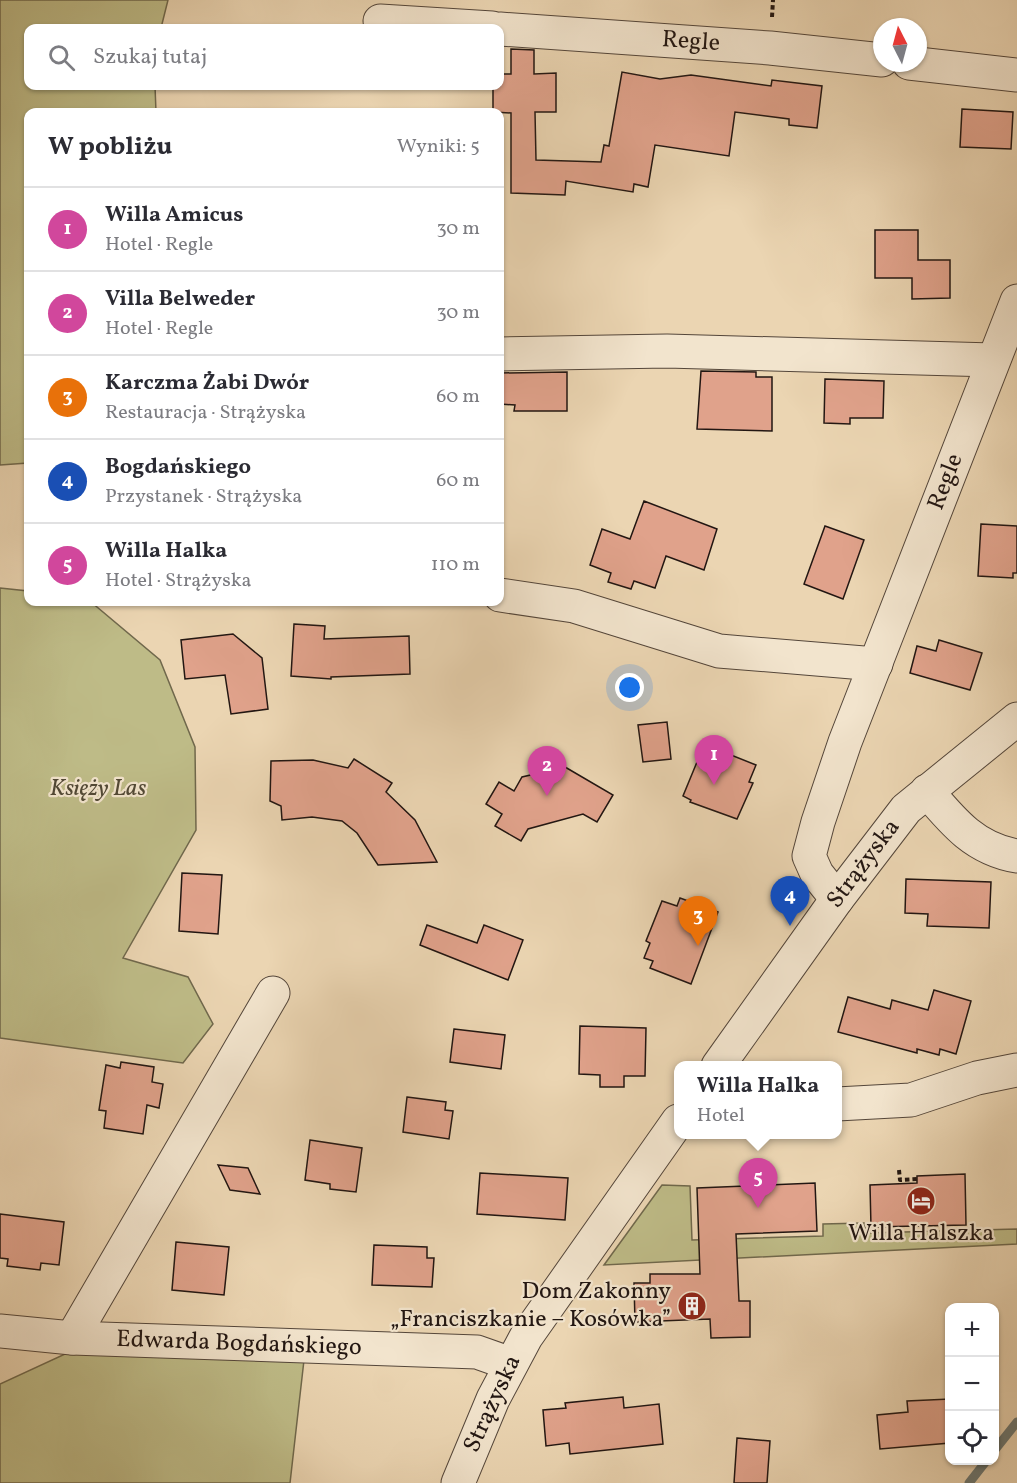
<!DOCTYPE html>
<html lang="pl">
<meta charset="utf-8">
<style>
body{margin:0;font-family:Vollkorn,serif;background:#f2f2f3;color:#2b2b33}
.controls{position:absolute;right:18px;bottom:18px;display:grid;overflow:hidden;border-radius:12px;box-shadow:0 2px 4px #0004}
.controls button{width:54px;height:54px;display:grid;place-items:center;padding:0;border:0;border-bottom:2px solid #e1e1e2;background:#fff;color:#2b2b33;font:30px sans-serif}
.compass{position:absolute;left:873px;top:18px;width:54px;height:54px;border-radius:50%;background:#fff;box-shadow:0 2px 4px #0004;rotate:354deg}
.you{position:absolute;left:630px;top:688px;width:21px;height:21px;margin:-15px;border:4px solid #fff;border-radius:50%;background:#1a73e8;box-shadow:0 0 0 9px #1a73e833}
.badge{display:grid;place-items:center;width:39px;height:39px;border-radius:50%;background:#8f2418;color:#fff;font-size:20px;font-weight:700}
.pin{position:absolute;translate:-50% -50px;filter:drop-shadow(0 2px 3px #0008)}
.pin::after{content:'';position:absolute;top:32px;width:21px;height:18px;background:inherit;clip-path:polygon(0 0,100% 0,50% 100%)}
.popup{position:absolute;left:674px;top:1061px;width:168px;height:78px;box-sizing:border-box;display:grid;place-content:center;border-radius:12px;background:#fff;filter:drop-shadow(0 2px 4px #0005);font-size:20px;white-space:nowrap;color:#7c7c81}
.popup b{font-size:22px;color:#2b2b33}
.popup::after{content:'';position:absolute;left:50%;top:100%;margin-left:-12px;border:12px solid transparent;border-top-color:#fff}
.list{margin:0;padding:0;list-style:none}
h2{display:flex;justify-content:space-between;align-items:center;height:78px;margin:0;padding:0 24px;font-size:26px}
h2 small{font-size:20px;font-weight:400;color:#7c7c81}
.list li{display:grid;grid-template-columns:39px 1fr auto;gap:18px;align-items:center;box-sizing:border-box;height:84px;padding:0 24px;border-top:2px solid #e1e1e2}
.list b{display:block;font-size:22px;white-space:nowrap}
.list p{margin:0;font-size:20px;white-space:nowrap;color:#7c7c81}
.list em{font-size:20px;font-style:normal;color:#7c7c81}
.icon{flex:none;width:33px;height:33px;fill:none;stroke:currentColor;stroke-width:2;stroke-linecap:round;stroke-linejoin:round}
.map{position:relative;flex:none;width:1017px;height:1483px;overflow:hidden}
.search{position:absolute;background:#fff;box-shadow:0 2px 4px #0004;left:24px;top:24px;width:480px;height:66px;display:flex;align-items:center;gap:15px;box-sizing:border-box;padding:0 21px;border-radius:12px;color:#7c7c81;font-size:22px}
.panel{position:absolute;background:#fff;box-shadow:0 2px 4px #0004;left:24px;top:108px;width:480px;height:498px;border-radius:12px}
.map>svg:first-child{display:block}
.green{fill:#bebb87;stroke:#70684c;stroke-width:1.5}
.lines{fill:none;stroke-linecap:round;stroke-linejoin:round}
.stream{stroke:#6a7773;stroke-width:9}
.building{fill:#e0a28b;stroke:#221612;stroke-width:1.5}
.minor-casing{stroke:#54463a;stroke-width:35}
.path{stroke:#221612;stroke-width:4;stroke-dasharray:4.5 3;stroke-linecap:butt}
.minor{stroke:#f2e4cd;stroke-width:33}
.labels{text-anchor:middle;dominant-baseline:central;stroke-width:4.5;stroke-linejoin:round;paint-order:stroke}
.street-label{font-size:24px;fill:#221612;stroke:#f2e4cd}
.park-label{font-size:24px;font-style:italic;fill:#514835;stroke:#f2e4cd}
.poi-label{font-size:24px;fill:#221612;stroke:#f2e4cd}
</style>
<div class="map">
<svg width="1017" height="1483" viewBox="0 0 1017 1483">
<rect width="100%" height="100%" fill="#ebd5b2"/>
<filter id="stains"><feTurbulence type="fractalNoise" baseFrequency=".00333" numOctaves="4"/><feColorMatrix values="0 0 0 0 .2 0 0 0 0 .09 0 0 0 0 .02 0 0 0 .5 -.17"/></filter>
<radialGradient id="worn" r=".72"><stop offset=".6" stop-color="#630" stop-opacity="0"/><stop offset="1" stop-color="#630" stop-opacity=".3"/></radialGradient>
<g class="green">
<path d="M 0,0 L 168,0 L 161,28 L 28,28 L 28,86 L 155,86 L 156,112 L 28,112 L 28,463 L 0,465 Z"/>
<path d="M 0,588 L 28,591 L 28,602 L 91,602 L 160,660 L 195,747 L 196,830 L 123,958 L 188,977 L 213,1024 L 183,1063 L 0,1038 Z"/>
<path d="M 662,1185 L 690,1186 L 692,1240 L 823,1236 L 823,1224 L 864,1223 L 866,1233 L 1017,1229 L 1017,1244 L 604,1265 Z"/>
<path d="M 78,1348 L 304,1360 L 290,1483 L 0,1483 L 0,1384 Z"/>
</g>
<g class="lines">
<g class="stream">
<path d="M 994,1451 L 1017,1422"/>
<path d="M 969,1483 L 987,1460"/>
</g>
</g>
<g class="building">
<path d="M 511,49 L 534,50 L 534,74 L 556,73 L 556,112 L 535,112 L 536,160 L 601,162 L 604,145 L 609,146 L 622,72 L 660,79 L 691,75 L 771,86 L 772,80 L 822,86 L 817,128 L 789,125 L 789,119 L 735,112 L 729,156 L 655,145 L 648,187 L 634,184 L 633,192 L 566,181 L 565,195 L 511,193 L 511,113 L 493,112 L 493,86 L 500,86 L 500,74 L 511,74 Z"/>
<path d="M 962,109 L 1013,112 L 1011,149 L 960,147 Z"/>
<path d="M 875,230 L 918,230 L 918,260 L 950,260 L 950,298 L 912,299 L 912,278 L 875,278 Z"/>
<path d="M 701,371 L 756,372 L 756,377 L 772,377 L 772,431 L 697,429 Z"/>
<path d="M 567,372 L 567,411 L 514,411 L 515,405 L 500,404 L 500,373 Z"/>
<path d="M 825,379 L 884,381 L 883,418 L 850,418 L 850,424 L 824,423 Z"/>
<path d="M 644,501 L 717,529 L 704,570 L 666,556 L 655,588 L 634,581 L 631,589 L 608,582 L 611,573 L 590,565 L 602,529 L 630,539 Z"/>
<path d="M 981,524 L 1017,526 L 1017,573 L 1013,573 L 1013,578 L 978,576 Z"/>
<path d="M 825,526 L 864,540 L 843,599 L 804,584 Z"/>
<path d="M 294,624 L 325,626 L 324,639 L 409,636 L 410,674 L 331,677 L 331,679 L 291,676 Z"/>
<path d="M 233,634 L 262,658 L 268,709 L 231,714 L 225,675 L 185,679 L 181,640 Z"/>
<path d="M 939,640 L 982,653 L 970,690 L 910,673 L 917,646 L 936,651 Z"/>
<path d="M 667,722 L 671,759 L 643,762 L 638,725 Z"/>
<path d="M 721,751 L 756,765 L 749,782 L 753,783 L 737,819 L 690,802 L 691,800 L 683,796 L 697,762 L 713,768 Z"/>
<path d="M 354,759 L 392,783 L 386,792 L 415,820 L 437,862 L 378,865 L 357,833 L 342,821 L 312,817 L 282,820 L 281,806 L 270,801 L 271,761 L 313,760 L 348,768 Z"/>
<path d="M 565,767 L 613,795 L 597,822 L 583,814 L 528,829 L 521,841 L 495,826 L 502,814 L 486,804 L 499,782 L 514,791 L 522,777 Z"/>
<path d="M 182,873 L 222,875 L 218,934 L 179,931 Z"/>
<path d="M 906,879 L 991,882 L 989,928 L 927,926 L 928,914 L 905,913 Z"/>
<path d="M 680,898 L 718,912 L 691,984 L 650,968 L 653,961 L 644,958 L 650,943 L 646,941 L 662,901 L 677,906 Z"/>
<path d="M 427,925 L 477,943 L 484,925 L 523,940 L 508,980 L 420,945 Z"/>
<path d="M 934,990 L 971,1001 L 956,1054 L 940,1049 L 939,1055 L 917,1049 L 917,1053 L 838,1032 L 848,997 L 890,1009 L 892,1000 L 928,1010 Z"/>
<path d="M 580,1026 L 646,1028 L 645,1076 L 624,1076 L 624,1087 L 600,1087 L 600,1075 L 579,1074 Z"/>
<path d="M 454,1029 L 505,1035 L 501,1069 L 450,1062 Z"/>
<path d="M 121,1062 L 154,1067 L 152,1082 L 163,1084 L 159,1108 L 147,1105 L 143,1134 L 104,1128 L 106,1111 L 99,1110 L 106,1065 L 120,1068 Z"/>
<path d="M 407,1097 L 446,1102 L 445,1110 L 453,1111 L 449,1139 L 403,1132 Z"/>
<path d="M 310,1140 L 362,1148 L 356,1192 L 330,1189 L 330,1184 L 305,1180 Z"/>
<path d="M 218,1165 L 248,1168 L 260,1194 L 230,1190 Z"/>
<path d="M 480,1173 L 568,1178 L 565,1220 L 477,1214 Z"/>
<path d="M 965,1174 L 966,1225 L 871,1227 L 870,1185 L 917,1183 L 917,1176 Z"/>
<path d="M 815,1183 L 817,1231 L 736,1234 L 739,1301 L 750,1301 L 750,1337 L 711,1338 L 710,1319 L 635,1322 L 634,1283 L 650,1283 L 650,1274 L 700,1274 L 697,1188 Z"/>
<path d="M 0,1214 L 64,1222 L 59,1265 L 41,1263 L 40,1270 L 7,1266 L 8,1259 L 0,1258 Z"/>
<path d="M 176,1242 L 229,1247 L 224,1295 L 172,1290 Z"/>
<path d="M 374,1245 L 427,1247 L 427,1258 L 434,1258 L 432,1287 L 372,1285 Z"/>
<path d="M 623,1397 L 624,1408 L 659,1404 L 663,1444 L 570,1454 L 569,1443 L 546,1446 L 543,1410 L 566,1408 L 565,1403 Z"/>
<path d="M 950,1399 L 950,1443 L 880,1449 L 877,1415 L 908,1412 L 907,1401 Z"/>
<path d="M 737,1438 L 770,1441 L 767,1483 L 734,1483 Z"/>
</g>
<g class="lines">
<g class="minor-casing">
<g id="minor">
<path d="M 380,21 L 492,28"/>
<path d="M 500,29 L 770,48 L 882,60"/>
<path d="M 909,63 L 1017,75"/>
<path d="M 500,354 L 667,351 L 993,360"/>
<path d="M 500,595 L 574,606 L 719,651 L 876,664"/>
<path d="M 927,791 C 953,822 975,849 1017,856"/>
<path d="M 837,899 L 817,874 L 809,856 L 818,822 L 845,742 L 1017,301"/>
<path d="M 718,1066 L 837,899 L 906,809 L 1017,719"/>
<path d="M 837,1104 L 911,1100 L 977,1078 L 1017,1070"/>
<path d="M 0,1331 L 72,1338 L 477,1352 L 511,1364"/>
<path d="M 72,1338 L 273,993"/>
<path d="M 458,1483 L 493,1399 L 526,1337 L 678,1121"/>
</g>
</g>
<g class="path">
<path d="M 772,17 L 773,0"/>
<path d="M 899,1170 L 900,1180 L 917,1179"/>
<path d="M 751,1177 L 751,1186"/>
</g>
<use href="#minor" class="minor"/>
</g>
<defs>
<g id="hotel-disc" transform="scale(1.5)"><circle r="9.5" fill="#8f2418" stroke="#f2e4cd"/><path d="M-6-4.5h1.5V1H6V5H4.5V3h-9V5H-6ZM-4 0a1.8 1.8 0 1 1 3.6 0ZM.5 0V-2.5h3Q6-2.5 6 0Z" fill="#fff"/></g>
<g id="building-disc" transform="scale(1.5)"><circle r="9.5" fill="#8f2418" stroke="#f2e4cd"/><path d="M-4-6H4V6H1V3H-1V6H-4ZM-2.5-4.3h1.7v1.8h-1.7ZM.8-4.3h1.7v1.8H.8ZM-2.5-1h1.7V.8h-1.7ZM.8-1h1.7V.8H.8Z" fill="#fff"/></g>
</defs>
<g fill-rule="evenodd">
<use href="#hotel-disc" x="921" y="1201"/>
<use href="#building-disc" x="692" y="1306"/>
</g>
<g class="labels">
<g class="street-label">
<text transform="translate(691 42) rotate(4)">Regle</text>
<text transform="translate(946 482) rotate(-69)">Regle</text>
<text transform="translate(864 864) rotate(-53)">Strążyska</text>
<text transform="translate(239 1344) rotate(2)">Edwarda Bogdańskiego</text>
<text transform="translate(493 1404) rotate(-65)">Strążyska</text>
</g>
<g class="park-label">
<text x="98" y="789">Księży Las</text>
</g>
<g class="poi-label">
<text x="921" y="1234">Willa Halszka</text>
<text x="671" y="1292" text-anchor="end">Dom Zakonny<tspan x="671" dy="28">„Franciszkanie – Kosówka”</tspan></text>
</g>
</g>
<rect width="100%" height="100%" filter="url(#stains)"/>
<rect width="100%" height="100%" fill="url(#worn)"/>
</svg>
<div class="controls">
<button>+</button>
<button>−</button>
<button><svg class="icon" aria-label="locate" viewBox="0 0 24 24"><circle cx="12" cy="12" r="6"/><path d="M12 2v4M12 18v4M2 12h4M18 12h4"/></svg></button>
</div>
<svg class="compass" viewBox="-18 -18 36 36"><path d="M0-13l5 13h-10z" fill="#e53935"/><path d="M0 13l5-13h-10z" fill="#7c7c81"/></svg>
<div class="you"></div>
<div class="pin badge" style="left:714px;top:785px;background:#d1479c">1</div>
<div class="pin badge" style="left:547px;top:796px;background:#d1479c">2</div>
<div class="pin badge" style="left:698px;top:946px;background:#e8710a">3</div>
<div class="pin badge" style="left:790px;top:926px;background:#1a4fb4">4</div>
<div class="pin badge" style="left:758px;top:1208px;background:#d1479c">5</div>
<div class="popup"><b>Willa Halka</b>Hotel</div>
<div class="search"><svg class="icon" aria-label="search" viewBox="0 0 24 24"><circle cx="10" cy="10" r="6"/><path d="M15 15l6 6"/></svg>Szukaj tutaj</div>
<section class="panel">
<h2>W pobliżu<small>Wyniki: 5</small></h2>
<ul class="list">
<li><span class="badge" style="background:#d1479c">1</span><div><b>Willa Amicus</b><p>Hotel · Regle</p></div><em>30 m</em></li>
<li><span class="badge" style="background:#d1479c">2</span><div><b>Villa Belweder</b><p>Hotel · Regle</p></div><em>30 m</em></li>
<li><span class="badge" style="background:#e8710a">3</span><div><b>Karczma Żabi Dwór</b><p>Restauracja · Strążyska</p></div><em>60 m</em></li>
<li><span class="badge" style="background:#1a4fb4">4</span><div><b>Bogdańskiego</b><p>Przystanek · Strążyska</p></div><em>60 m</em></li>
<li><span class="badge" style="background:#d1479c">5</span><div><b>Willa Halka</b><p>Hotel · Strążyska</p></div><em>110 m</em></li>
</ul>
</section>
</div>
